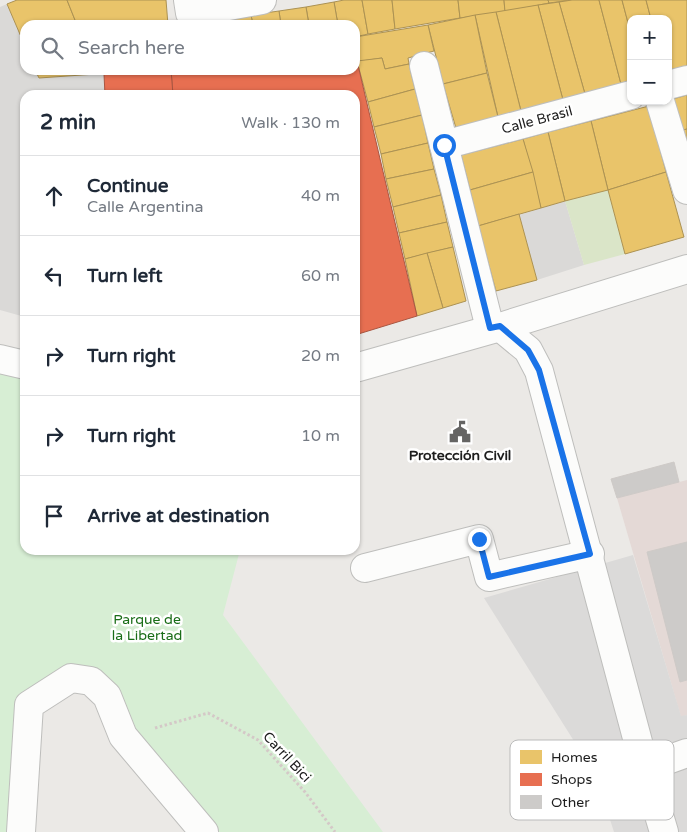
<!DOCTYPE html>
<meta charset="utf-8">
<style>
body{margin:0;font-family:"Varela Round",sans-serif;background:#f2f2f3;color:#1f2937}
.controls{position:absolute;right:15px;top:15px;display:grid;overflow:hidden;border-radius:10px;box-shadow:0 1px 4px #0004}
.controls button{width:45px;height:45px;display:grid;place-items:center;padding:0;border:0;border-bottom:1px solid #e0e1e3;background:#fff;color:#1f2937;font:25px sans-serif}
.stop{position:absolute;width:15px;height:15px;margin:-11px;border:4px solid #1a73e8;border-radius:50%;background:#fff}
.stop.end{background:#1a73e8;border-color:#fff;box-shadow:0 1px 5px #0008}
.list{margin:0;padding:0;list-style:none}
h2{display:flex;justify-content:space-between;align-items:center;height:65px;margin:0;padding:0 20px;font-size:21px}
h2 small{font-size:16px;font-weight:400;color:#747a83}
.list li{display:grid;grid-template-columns:32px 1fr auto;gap:15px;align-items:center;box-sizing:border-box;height:80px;padding:0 20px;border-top:1px solid #e0e1e3}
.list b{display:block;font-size:19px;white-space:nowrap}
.list p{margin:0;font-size:16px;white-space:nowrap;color:#747a83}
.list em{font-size:16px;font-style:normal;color:#747a83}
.icon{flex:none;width:28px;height:28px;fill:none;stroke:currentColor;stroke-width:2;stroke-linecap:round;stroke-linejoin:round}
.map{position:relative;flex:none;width:687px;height:832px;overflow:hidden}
.search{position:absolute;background:#fff;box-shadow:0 1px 4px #0004;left:20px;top:20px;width:340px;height:55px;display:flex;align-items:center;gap:12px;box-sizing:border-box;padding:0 18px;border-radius:15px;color:#747a83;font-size:19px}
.panel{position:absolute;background:#fff;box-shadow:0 1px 4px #0004;left:20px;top:90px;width:340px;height:465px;border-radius:15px}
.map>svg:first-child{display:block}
.residential{fill:#dad9d7}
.military{fill:#e4d9d6}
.grass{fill:#dae5c8}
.park{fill:#d7eed4}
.parking{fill:#dbdad9}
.homes{fill:#e9c46a;stroke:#ac9253}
.shops{fill:#e76f51;stroke:#aa5641}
.building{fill:#cdcbc9;stroke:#cecac7}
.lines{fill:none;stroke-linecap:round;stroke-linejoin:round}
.minor-casing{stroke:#bebebc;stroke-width:30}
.path{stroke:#d4c8c7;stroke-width:3;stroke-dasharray:2.5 2.5;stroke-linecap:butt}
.minor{stroke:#fcfcfb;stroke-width:28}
.route{stroke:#1a73e8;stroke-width:6}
.labels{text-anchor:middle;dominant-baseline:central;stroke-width:5;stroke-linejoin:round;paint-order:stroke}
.street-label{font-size:14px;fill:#1d1d1d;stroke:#fff}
.poi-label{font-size:14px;font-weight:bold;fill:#1d1d1d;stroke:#fff}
.park-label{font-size:14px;fill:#1a6d18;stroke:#fff}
.key{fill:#fff;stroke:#bbb;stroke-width:1}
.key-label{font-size:14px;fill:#1d1d1d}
</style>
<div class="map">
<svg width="687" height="832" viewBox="0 0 687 832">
<rect width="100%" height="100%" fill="#ebe9e6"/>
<g class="residential">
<path d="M 7,4 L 25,46 L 25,70 L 35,70 L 39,78 L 104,74 L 105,95 L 25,95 L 25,317 L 0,310 L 0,7 Z"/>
<path d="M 565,201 L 584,265 L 537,280 L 519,215 Z"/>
</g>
<path class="military" d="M 687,480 L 687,715 L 681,717 L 617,498 Z"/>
<path class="grass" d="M 608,190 L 625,254 L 584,265 L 565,201 Z"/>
<path class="park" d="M 0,359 L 25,365 L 25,550 L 240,550 L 223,615 L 383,832 L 204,832 L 91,681 L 29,705 L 21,832 L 0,832 Z"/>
<path class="parking" d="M 633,555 L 681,716 L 687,715 L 687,832 L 614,832 L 596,776 L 484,598 Z"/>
<g class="homes">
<path d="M 17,0 L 67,0 L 77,25 L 25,25 L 25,46 L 7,4 Z"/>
<path d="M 67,0 L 166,0 L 168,25 L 77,25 Z"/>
<path d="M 344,0 L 362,0 L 368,34 L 355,37 L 355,25 L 338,25 L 334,2 Z"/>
<path d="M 362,0 L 392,0 L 395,29 L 368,34 Z"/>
<path d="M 392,0 L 458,0 L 460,18 L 395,29 Z"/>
<path d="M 458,0 L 504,0 L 505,12 L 460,18 Z"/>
<path d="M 504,0 L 548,0 L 549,3 L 505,12 Z"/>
<path d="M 548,0 L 572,0 L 549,3 Z"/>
<path d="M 572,0 L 599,0 L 621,84 L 585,94 L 559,2 Z"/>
<path d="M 599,0 L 622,0 L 631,34 L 631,82 L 621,84 Z"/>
<path d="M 622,0 L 646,0 L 651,19 L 631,19 L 631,34 Z"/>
<path d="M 646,0 L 687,0 L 687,67 L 668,72 L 668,19 L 651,19 Z"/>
<path d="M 334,2 L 338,25 L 309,25 L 306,7 Z"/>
<path d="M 559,2 L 585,94 L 563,100 L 538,5 Z"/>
<path d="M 538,5 L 563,100 L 521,111 L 496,12 Z"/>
<path d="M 306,7 L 309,25 L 281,25 L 279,11 Z"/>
<path d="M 279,11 L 281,25 L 253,25 L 251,15 Z"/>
<path d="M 496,12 L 521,111 L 498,117 L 475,15 Z"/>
<path d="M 251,15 L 253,25 L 225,25 L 224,20 Z"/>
<path d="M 475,15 L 487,73 L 443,84 L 428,25 Z"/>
<path d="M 224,20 L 225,25 L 196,25 Z"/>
<path d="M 428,25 L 434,51 L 408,58 L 409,64 L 385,69 L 382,58 L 355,62 L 355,37 Z"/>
<path d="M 382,58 L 385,69 L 409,64 L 415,89 L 368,102 L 357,61 Z"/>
<path d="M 35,70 L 95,70 L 96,74 L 39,78 Z"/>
<path d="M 95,70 L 166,70 L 104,74 L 96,74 Z"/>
<path d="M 487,73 L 498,117 L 456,128 L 443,84 Z"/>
<path d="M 415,89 L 422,115 L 374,127 L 368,102 Z"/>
<path d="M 687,95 L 687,129 L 683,130 L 673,99 Z"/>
<path d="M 649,106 L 666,172 L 608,190 L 591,121 Z"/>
<path d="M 422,115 L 428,143 L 381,154 L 374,127 Z"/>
<path d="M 591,121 L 608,190 L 565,201 L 548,132 Z"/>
<path d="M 687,129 L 687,144 L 683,130 Z"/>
<path d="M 548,132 L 565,201 L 541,208 L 523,139 Z"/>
<path d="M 523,139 L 533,172 L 470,190 L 461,155 Z"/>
<path d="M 428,143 L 434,169 L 386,179 L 381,154 Z"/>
<path d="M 434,169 L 441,195 L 393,207 L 386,179 Z"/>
<path d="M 533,172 L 541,208 L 478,226 L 470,190 Z"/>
<path d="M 666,172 L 684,237 L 625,254 L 608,190 Z"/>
<path d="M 441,195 L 447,222 L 399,233 L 393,207 Z"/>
<path d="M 519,214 L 537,280 L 496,291 L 478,226 Z"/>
<path d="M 447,222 L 453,247 L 405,259 L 399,233 Z"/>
<path d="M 453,247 L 466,301 L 443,308 L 427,253 Z"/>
<path d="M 427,253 L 443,308 L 417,316 L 405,259 Z"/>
</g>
<g class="shops">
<path d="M 357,61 L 417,316 L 355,335 L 355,95 L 173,95 L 171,70 L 355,70 L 355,62 Z"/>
<path d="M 171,70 L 173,95 L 105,95 L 104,74 Z"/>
</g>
<g class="building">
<path d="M 674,462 L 679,482 L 617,498 L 611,479 Z"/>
<path d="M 687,542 L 687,680 L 680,682 L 647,552 Z"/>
</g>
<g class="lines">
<g class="minor-casing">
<g id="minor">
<path d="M 188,0 L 190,13 L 262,0"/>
<path d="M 424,66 L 490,328"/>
<path d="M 668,85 L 687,80"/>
<path d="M 660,101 L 687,190"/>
<path d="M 444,145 L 631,95"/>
<path d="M 500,327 L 528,350 L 539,371 L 645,768"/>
<path d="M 0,359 L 25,365"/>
<path d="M 355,368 L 500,327 L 687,269"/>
<path d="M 365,568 L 479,539 L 489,577 L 590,554"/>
<path d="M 21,832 L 29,705 L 71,678 L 91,681 L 107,696 L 123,736 L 204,832"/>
<path d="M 664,832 L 645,768 L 687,753"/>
</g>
</g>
<path class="path" d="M 155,728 L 208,713 L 258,740 L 305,792 L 335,832"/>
<use href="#minor" class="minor"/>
</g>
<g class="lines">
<path class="route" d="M 444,145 L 490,328 L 500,326 L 528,350 L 539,370 L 590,554 L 489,577 L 479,539"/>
</g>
<defs>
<g id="civic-bare" transform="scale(1.725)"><path d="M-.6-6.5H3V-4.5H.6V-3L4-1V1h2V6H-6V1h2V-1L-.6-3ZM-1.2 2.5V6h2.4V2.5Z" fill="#656463" stroke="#fff" stroke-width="2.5" paint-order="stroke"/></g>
</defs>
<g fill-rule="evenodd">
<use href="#civic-bare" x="460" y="432"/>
</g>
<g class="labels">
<g class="street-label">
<text transform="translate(537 120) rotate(-15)">Calle Brasil</text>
<text transform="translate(287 757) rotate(47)">Carril Bici</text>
</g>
<g class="poi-label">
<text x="460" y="455">Protección Civil</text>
</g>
<g class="park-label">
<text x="147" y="619">Parque de<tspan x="147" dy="16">la Libertad</tspan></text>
</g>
</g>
<rect x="510" y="740" width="164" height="80" rx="8" class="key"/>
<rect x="520" y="750" width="22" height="14" fill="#e9c46a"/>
<rect x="520" y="773" width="22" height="13" fill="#e76f51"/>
<rect x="520" y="795" width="22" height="14" fill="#cdcbc9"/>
<g class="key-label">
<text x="551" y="762">Homes</text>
<text x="551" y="784">Shops</text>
<text x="551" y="807">Other</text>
</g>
</svg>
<div class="controls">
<button>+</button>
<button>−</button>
</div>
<div class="stop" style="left:444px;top:145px"></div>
<div class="stop end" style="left:479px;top:539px"></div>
<div class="search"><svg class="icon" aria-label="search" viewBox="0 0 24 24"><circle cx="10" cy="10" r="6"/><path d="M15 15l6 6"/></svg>Search here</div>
<section class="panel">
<h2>2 min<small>Walk · 130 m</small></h2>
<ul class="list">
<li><svg class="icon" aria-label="ahead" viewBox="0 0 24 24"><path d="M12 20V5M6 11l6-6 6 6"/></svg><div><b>Continue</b><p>Calle Argentina</p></div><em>40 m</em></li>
<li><svg class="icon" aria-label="left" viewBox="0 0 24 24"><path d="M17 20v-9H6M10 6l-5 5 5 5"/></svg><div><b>Turn left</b></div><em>60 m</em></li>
<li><svg class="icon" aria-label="right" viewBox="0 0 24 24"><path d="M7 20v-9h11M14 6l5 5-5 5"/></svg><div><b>Turn right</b></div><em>20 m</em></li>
<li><svg class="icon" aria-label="right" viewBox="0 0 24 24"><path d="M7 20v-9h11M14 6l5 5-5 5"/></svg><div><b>Turn right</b></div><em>10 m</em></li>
<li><svg class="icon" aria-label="arrive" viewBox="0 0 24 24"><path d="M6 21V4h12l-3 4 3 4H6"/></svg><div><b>Arrive at destination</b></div></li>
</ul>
</section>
</div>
